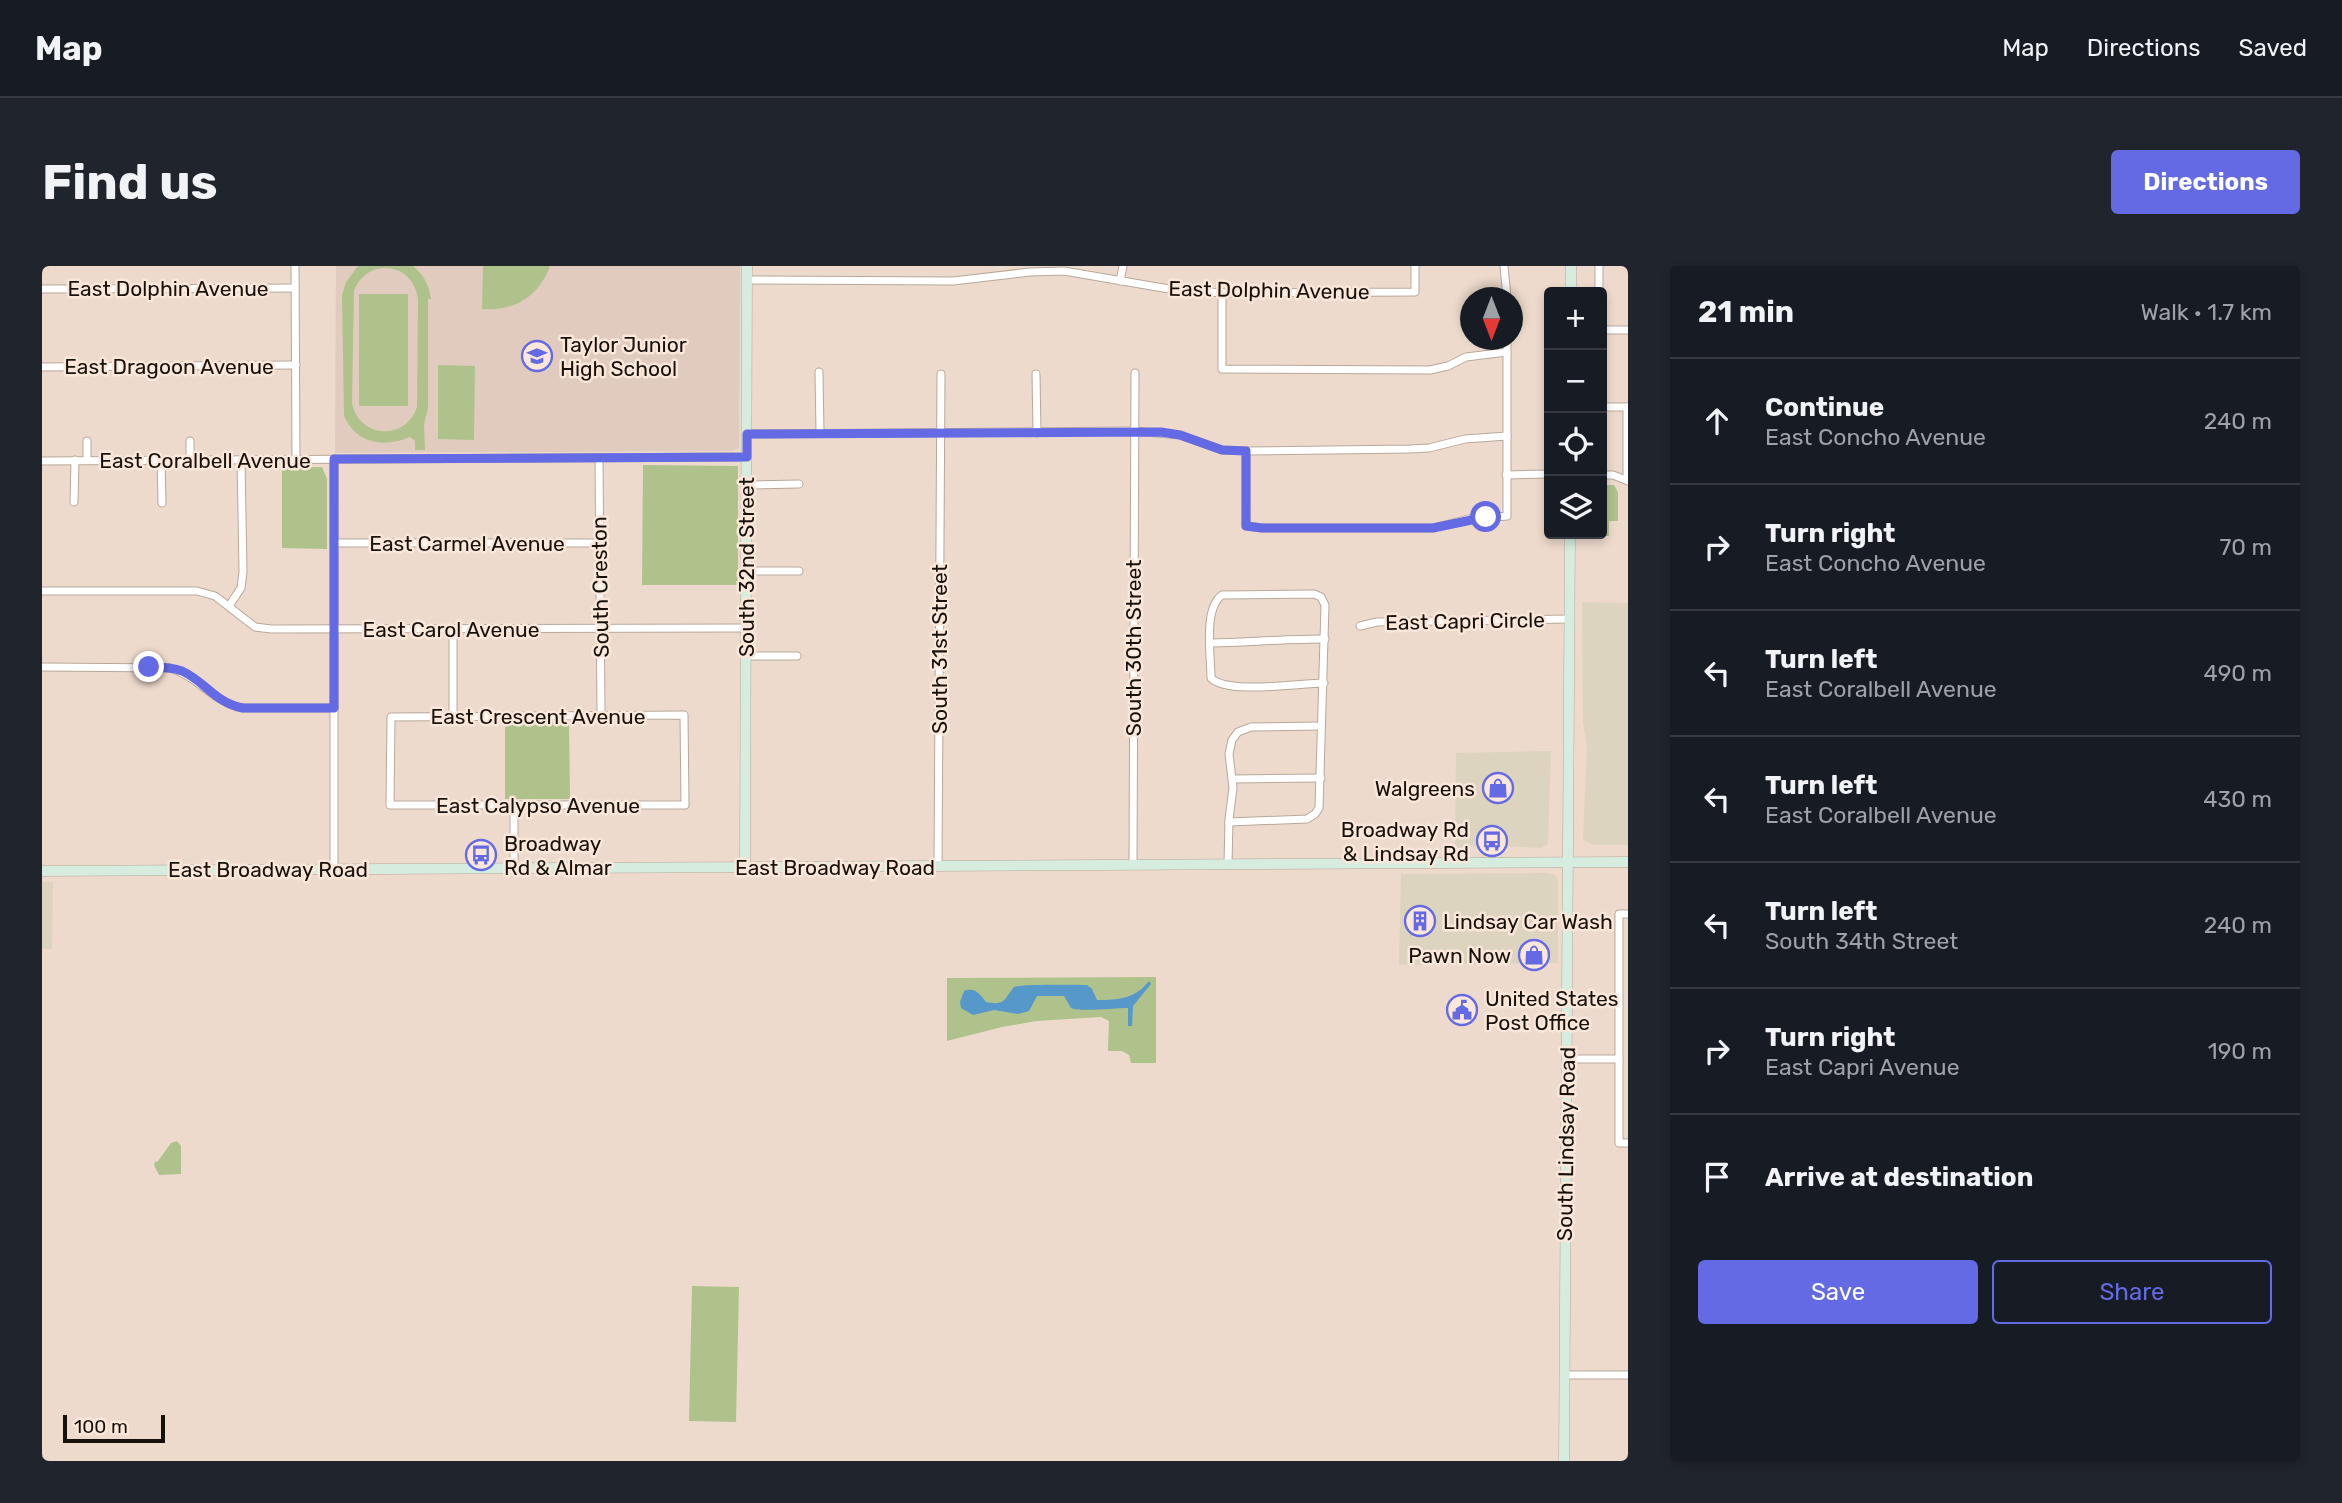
<!DOCTYPE html>
<meta charset="utf-8">
<style>
body{margin:0;font-family:Rubik,sans-serif;background:#20242c;color:#f1f3f6}
.controls{position:absolute;right:21px;top:21px;display:grid;overflow:hidden;border-radius:7px;box-shadow:0 4px 10px #0003}
.controls button{width:63px;height:63px;display:grid;place-items:center;padding:0;border:0;border-bottom:2px solid #363941;background:#171b24;color:#f1f3f6;font:35px sans-serif}
.compass{position:absolute;left:1418px;top:21px;width:63px;height:63px;border-radius:50%;background:#171b24;box-shadow:0 4px 10px #0003;rotate:180deg}
.scale{position:absolute;left:21px;bottom:18px;width:102px;box-sizing:border-box;padding-left:7px;border:4px solid #17110c;border-top:0;font-size:19px;line-height:24px;white-space:nowrap;color:#17110c;-webkit-text-stroke:5px #fae7d9;paint-order:stroke}
.stop{position:absolute;width:21px;height:21px;margin:-16px;border:5px solid #646ae3;border-radius:50%;background:#fff}
.stop.end{background:#646ae3;border-color:#fff;box-shadow:0 2px 7px #0008}
.list{margin:0;padding:0;list-style:none}
h2{display:flex;justify-content:space-between;align-items:center;height:91px;margin:0;padding:0 28px;font-size:30px}
h2 small{font-size:23px;font-weight:400;color:#9ea1a6}
.list li{display:grid;grid-template-columns:46px 1fr auto;gap:21px;align-items:center;box-sizing:border-box;height:126px;padding:0 28px;border-top:2px solid #363941}
.list b{display:block;font-size:26px;white-space:nowrap}
.list p{margin:0;font-size:23px;white-space:nowrap;color:#9ea1a6}
.list em{font-size:23px;font-style:normal;color:#9ea1a6}
.actions{display:flex;gap:14px;padding:21px 28px}
.actions a{flex:1;padding:16px 0;border:2px solid #646ae3;border-radius:7px;text-align:center;font-size:24px;color:#646ae3}
.actions .main{background:#646ae3;color:#fff}
.icon{flex:none;width:38px;height:38px;fill:none;stroke:currentColor;stroke-width:2;stroke-linecap:round;stroke-linejoin:round}
.map{position:relative;flex:none;width:1586px;height:1195px;overflow:hidden;border-radius:7px}
header{display:flex;align-items:center;gap:42px;box-sizing:border-box;height:98px;padding:0 35px;background:#171b24;border-bottom:2px solid #363941}
header strong{font-size:33px}
nav{display:flex;gap:38px;margin-inline-start:auto;font-size:24px}
.intro{display:flex;align-items:center;justify-content:space-between;box-sizing:border-box;height:168px;padding:0 42px}
h1{margin:0;font-size:49px}
.button{padding:18px 32px;border-radius:7px;background:#646ae3;color:#fff;font-size:24px;font-weight:700}
main{display:flex;gap:42px;padding:0 42px}
aside{flex:1;background:#171b24;border-radius:7px;box-shadow:0 4px 10px #0003}
.map>svg:first-child{display:block}
.commercial{fill:#dcd4be}
.education{fill:#e1cbbf}
.green{fill:#afc28b;fill-rule:evenodd}
.water{fill:#5698ca}
.lines{fill:none;stroke-linecap:round;stroke-linejoin:round}
.street-casing{stroke:#b9a89a;stroke-width:9}
.secondary-casing{stroke:#b9a89a;stroke-width:11}
.street{stroke:#fff;stroke-width:7}
.secondary{stroke:#d5ecdf;stroke-width:10}
.route{stroke:#646ae3;stroke-width:9}
.labels{text-anchor:middle;dominant-baseline:central;stroke-width:5;stroke-linejoin:round;paint-order:stroke}
.street-label{font-size:21px;fill:#17110c;stroke:#fae7d9}
.poi-label{font-size:21px;fill:#17110c;stroke:#fae7d9;text-anchor:start}
</style>
<header>
<strong>Map</strong>
<nav><a>Map</a><a>Directions</a><a>Saved</a></nav>
</header>
<div class="intro"><h1>Find us</h1><a class="button">Directions</a></div>
<main>
<div class="map">
<svg width="1586" height="1195" viewBox="0 0 1586 1195">
<rect width="100%" height="100%" fill="#eddacc"/>
<g class="commercial">
<path d="M 1540,336 L 1586,337 L 1586,579 L 1551,579 L 1541,573 L 1545,480 L 1541,457 Z"/>
<path d="M 1509,485 L 1506,578 L 1499,582 L 1437,579 L 1413,583 L 1414,487 Z"/>
<path d="M 1507,607 L 1514,610 L 1516,616 L 1516,697 L 1357,699 L 1359,608 Z"/>
<path d="M 0,616 L 11,616 L 10,683 L 0,683 Z"/>
</g>
<path class="education" d="M 294,0 L 698,0 L 697,182 L 691,185 L 293,187 Z"/>
<g class="green">
<path d="M 316,0 L 371,0 C 382,9 387,19 389,33 L 386,33 L 386,142 L 382,158 L 383,184 L 373,184 L 373,175 L 368,171 C 341,182 315,178 302,150 L 300,29 L 304,16 ZM 340,2 C 360,1 373,13 376,33 L 375,141 C 364,175 317,173 310,137 L 312,25 C 317,12 326,4 340,2 Z"/>
<path d="M 441,0 L 508,0 C 497,30 472,46 440,43 Z"/>
<rect x="317" y="28" width="49" height="112"/>
<path d="M 396,99 L 433,100 L 432,174 L 396,173 Z"/>
<path d="M 601,199 L 696,200 L 696,319 L 600,319 Z"/>
<path d="M 280,201 L 285,213 L 285,283 L 240,282 L 240,202 Z"/>
<path d="M 1560,219 L 1572,219 L 1576,226 L 1576,255 L 1567,255 L 1567,270 L 1549,270 L 1548,268 L 1560,268 Z"/>
<path d="M 463,456 L 527,456 L 528,533 L 463,533 Z"/>
<path d="M 1114,711 L 1114,797 L 1089,797 L 1087,789 L 1080,785 L 1066,785 L 1067,755 L 1059,751 L 995,755 L 960,761 L 905,775 L 905,712 Z"/>
<path d="M 135,875 L 139,880 L 139,908 L 117,909 L 112,899 L 113,896 L 116,895 L 129,877 Z"/>
<path d="M 650,1020 L 697,1021 L 694,1156 L 647,1155 Z"/>
</g>
<path class="water" d="M 1107,715 L 1109,718 L 1091,740 L 1090,760 L 1086,760 L 1086,742 C 1074,742 1037,746 1029,742 L 1022,730 L 995,730 L 987,745 L 976,748 L 952,744 L 931,749 L 919,742 L 918,736 L 922,725 C 933,721 937,727 944,736 C 964,740 962,733 972,721 C 981,718 1031,719 1045,719 L 1050,723 L 1055,734 C 1076,734 1093,733 1107,715 Z"/>
<g class="lines">
<g class="street-casing">
<g id="street">
<path d="M 253,0 L 254,193"/>
<path d="M 1462,0 L 1465,32"/>
<path d="M 705,14 L 911,15 L 988,6 L 1022,5 L 1127,23 L 1180,27 L 1373,26 L 1373,0"/>
<path d="M 1078,15 L 1081,0"/>
<path d="M 0,23 L 253,22"/>
<path d="M 1557,26 L 1557,0"/>
<path d="M 1180,27 L 1180,103 L 1388,104 L 1406,100 L 1424,91 L 1465,86"/>
<path d="M 1560,64 L 1586,64"/>
<path d="M 0,101 L 254,99"/>
<path d="M 777,106 L 778,167"/>
<path d="M 994,108 L 995,167"/>
<path d="M 1560,139 L 1563,141 L 1586,141"/>
<path d="M 1585,141 L 1585,214"/>
<path d="M 705,168 L 1092,165 L 1138,169 L 1180,184 L 1204,185 L 1368,183 L 1387,182 L 1423,173 L 1465,170"/>
<path d="M 148,175 L 148,194"/>
<path d="M 1204,185 L 1204,260 L 1220,262 L 1391,262 L 1427,253 L 1465,250 L 1465,74"/>
<path d="M 557,192 L 559,450"/>
<path d="M 45,194 L 45,175"/>
<path d="M 119,194 L 120,237"/>
<path d="M 0,195 L 705,191"/>
<path d="M 1464,209 L 1507,208"/>
<path d="M 1560,209 L 1571,209 L 1586,215"/>
<path d="M 705,219 L 757,218"/>
<path d="M 32,236 L 33,194"/>
<path d="M 292,277 L 557,277"/>
<path d="M 704,305 L 757,305"/>
<path d="M 0,325 L 155,325 L 173,330 L 213,361 L 229,363 L 704,362"/>
<path d="M 187,340 L 199,322 L 201,306 L 199,194"/>
<path d="M 1318,360 L 1335,356 L 1527,353"/>
<path d="M 1169,377 C 1207,376 1245,373 1283,373"/>
<path d="M 704,390 L 755,390"/>
<path d="M 0,401 L 128,402 C 156,410 172,437 201,442 L 292,442"/>
<path d="M 642,449 L 643,539 L 348,539 L 349,451 Z"/>
<path d="M 411,451 L 411,363"/>
<path d="M 1191,513 L 1279,512"/>
<path d="M 472,540 L 472,602"/>
<path d="M 1187,556 L 1265,553 L 1273,548 L 1277,542 L 1283,339 L 1279,331 L 1272,328 L 1180,329 C 1161,343 1169,389 1169,412 C 1186,429 1256,417 1282,417"/>
<path d="M 1091,599 L 1093,107"/>
<path d="M 1186,599 L 1187,553 L 1191,522 L 1187,488 L 1190,474 L 1196,466 L 1209,461 L 1279,460"/>
<path d="M 896,600 L 899,108"/>
<path d="M 292,602 L 292,193"/>
<path d="M 1586,648 L 1577,648 L 1577,877 L 1586,877"/>
<path d="M 1526,793 L 1577,793"/>
<path d="M 1522,1109 L 1586,1109"/>
</g>
</g>
<g class="secondary-casing">
<g id="secondary">
<path d="M 1529,26 L 1529,0"/>
<path d="M 703,601 L 705,0"/>
<path d="M 0,605 L 1586,596"/>
<path d="M 1522,1195 L 1528,268"/>
</g>
</g>
<use href="#street" class="street"/>
<use href="#secondary" class="secondary"/>
</g>
<g class="lines">
<path class="route" d="M 107,401 C 118,401 130,401 140,405 C 164,416 173,437 201,442 L 292,442 L 292,193 L 705,191 L 705,168 L 1119,166 L 1138,169 L 1180,184 L 1204,185 L 1204,260 L 1220,262 L 1391,262 L 1444,251"/>
</g>
<defs>
<g id="school-ring" transform="scale(1.575)"><circle r="9.5" fill="#fae7d9" stroke="#646ae3" stroke-width="1.5"/><path d="M0-5L7-2L0 1L-7-2ZM-4 1L0 2.5L4 1V4Q0 6-4 4Z" fill="#646ae3"/></g>
<g id="shop-ring" transform="scale(1.575)"><circle r="9.5" fill="#fae7d9" stroke="#646ae3" stroke-width="1.5"/><path d="M-5-2.5h2.3a2.7 3.5 0 0 1 5.4 0H5L5.5 6h-11ZM-1.5-2.5h3a1.5 2.3 0 0 0-3 0Z" fill="#646ae3"/></g>
<g id="bus-ring" transform="scale(1.575)"><circle r="9.5" fill="#fae7d9" stroke="#646ae3" stroke-width="1.5"/><path d="M-5-6H5V4H4V6H2V4H-2V6H-4V4H-5ZM-3.5-4V0h7V-4ZM-3.5 1.2v1.5H-2V1.2ZM2 1.2v1.5H3.5V1.2Z" fill="#646ae3"/></g>
<g id="building-ring" transform="scale(1.575)"><circle r="9.5" fill="#fae7d9" stroke="#646ae3" stroke-width="1.5"/><path d="M-4-6H4V6H1V3H-1V6H-4ZM-2.5-4.3h1.7v1.8h-1.7ZM.8-4.3h1.7v1.8H.8ZM-2.5-1h1.7V.8h-1.7ZM.8-1h1.7V.8H.8Z" fill="#646ae3"/></g>
<g id="civic-ring" transform="scale(1.575)"><circle r="9.5" fill="#fae7d9" stroke="#646ae3" stroke-width="1.5"/><path d="M-.6-6.5H3V-4.5H.6V-3L4-1V1h2V6H-6V1h2V-1L-.6-3ZM-1.2 2.5V6h2.4V2.5Z" fill="#646ae3"/></g>
</defs>
<g fill-rule="evenodd">
<use href="#school-ring" x="495" y="90"/>
<use href="#shop-ring" x="1456" y="522"/>
<use href="#bus-ring" x="1450" y="575"/>
<use href="#bus-ring" x="439" y="589"/>
<use href="#building-ring" x="1378" y="655"/>
<use href="#shop-ring" x="1492" y="689"/>
<use href="#civic-ring" x="1420" y="744"/>
</g>
<g class="labels">
<g class="street-label">
<text x="126" y="22">East Dolphin Avenue</text>
<text transform="translate(1227 24) rotate(1)">East Dolphin Avenue</text>
<text x="127" y="100">East Dragoon Avenue</text>
<text x="163" y="194">East Coralbell Avenue</text>
<text x="425" y="277">East Carmel Avenue</text>
<text transform="translate(704 301) rotate(-90)">South 32nd Street</text>
<text transform="translate(558 321) rotate(-91)">South Creston</text>
<text transform="translate(1423 355) rotate(-1)">East Capri Circle</text>
<text x="409" y="363">East Carol Avenue</text>
<text transform="translate(1091 382) rotate(-90)">South 30th Street</text>
<text transform="translate(897 383) rotate(-90)">South 31st Street</text>
<text x="496" y="450">East Crescent Avenue</text>
<text x="496" y="539">East Calypso Avenue</text>
<text x="793" y="601">East Broadway Road</text>
<text x="226" y="603">East Broadway Road</text>
<text transform="translate(1524 878) rotate(-89)">South Lindsay Road</text>
</g>
<g class="poi-label">
<text x="518" y="78">Taylor Junior<tspan x="518" dy="24">High School</tspan></text>
<text x="1433" y="522" text-anchor="end">Walgreens</text>
<text x="1427" y="563" text-anchor="end">Broadway Rd<tspan x="1427" dy="24">&amp; Lindsay Rd</tspan></text>
<text x="462" y="577">Broadway<tspan x="462" dy="24">Rd &amp; Almar</tspan></text>
<text x="1401" y="655">Lindsay Car Wash</text>
<text x="1469" y="689" text-anchor="end">Pawn Now</text>
<text x="1443" y="732">United States<tspan x="1443" dy="24">Post Office</tspan></text>
</g>
</g>
</svg>
<div class="controls">
<button>+</button>
<button>−</button>
<button><svg class="icon" aria-label="locate" viewBox="0 0 24 24"><circle cx="12" cy="12" r="6"/><path d="M12 2v4M12 18v4M2 12h4M18 12h4"/></svg></button>
<button><svg class="icon" aria-label="layers" viewBox="0 0 24 24"><path d="M12 4l9 5-9 5-9-5zM3 14l9 5 9-5"/></svg></button>
</div>
<svg class="compass" viewBox="-18 -18 36 36"><path d="M0-13l5 13h-10z" fill="#e53935"/><path d="M0 13l5-13h-10z" fill="#9ea1a6"/></svg>
<div class="scale">100 m</div>
<div class="stop" style="left:1444px;top:251px"></div>
<div class="stop end" style="left:107px;top:401px"></div>
</div>
<aside>
<h2>21 min<small>Walk · 1.7 km</small></h2>
<ul class="list">
<li><svg class="icon" aria-label="ahead" viewBox="0 0 24 24"><path d="M12 20V5M6 11l6-6 6 6"/></svg><div><b>Continue</b><p>East Concho Avenue</p></div><em>240 m</em></li>
<li><svg class="icon" aria-label="right" viewBox="0 0 24 24"><path d="M7 20v-9h11M14 6l5 5-5 5"/></svg><div><b>Turn right</b><p>East Concho Avenue</p></div><em>70 m</em></li>
<li><svg class="icon" aria-label="left" viewBox="0 0 24 24"><path d="M17 20v-9H6M10 6l-5 5 5 5"/></svg><div><b>Turn left</b><p>East Coralbell Avenue</p></div><em>490 m</em></li>
<li><svg class="icon" aria-label="left" viewBox="0 0 24 24"><path d="M17 20v-9H6M10 6l-5 5 5 5"/></svg><div><b>Turn left</b><p>East Coralbell Avenue</p></div><em>430 m</em></li>
<li><svg class="icon" aria-label="left" viewBox="0 0 24 24"><path d="M17 20v-9H6M10 6l-5 5 5 5"/></svg><div><b>Turn left</b><p>South 34th Street</p></div><em>240 m</em></li>
<li><svg class="icon" aria-label="right" viewBox="0 0 24 24"><path d="M7 20v-9h11M14 6l5 5-5 5"/></svg><div><b>Turn right</b><p>East Capri Avenue</p></div><em>190 m</em></li>
<li><svg class="icon" aria-label="arrive" viewBox="0 0 24 24"><path d="M6 21V4h12l-3 4 3 4H6"/></svg><div><b>Arrive at destination</b></div></li>
</ul>
<div class="actions"><a class="main">Save</a><a>Share</a></div>
</aside>
</main>
